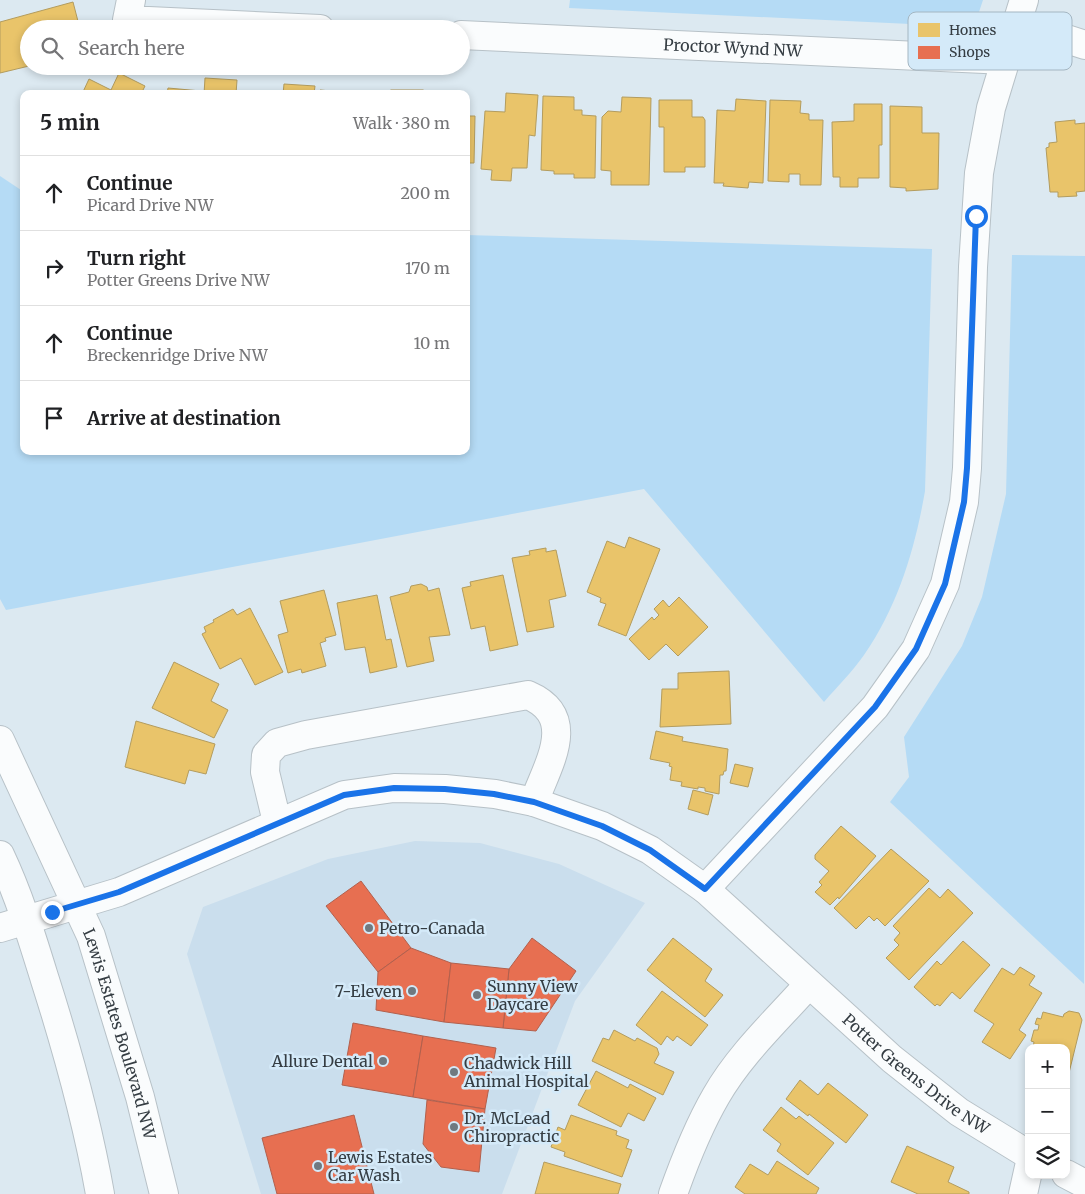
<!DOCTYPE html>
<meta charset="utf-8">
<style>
body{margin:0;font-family:Merriweather,serif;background:#f6f6f6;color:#202124}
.controls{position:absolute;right:15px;bottom:15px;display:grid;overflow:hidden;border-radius:10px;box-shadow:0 2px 8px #0003}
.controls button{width:45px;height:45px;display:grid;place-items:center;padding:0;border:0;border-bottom:1px solid #e0e0e0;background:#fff;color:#202124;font:25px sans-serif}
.stop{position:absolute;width:15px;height:15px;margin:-11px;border:4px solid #1a73e8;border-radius:50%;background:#fff}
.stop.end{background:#1a73e8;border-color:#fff;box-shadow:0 1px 5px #0008}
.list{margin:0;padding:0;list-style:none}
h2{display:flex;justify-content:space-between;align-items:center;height:65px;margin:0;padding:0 20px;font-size:21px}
h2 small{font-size:16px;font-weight:400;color:#757577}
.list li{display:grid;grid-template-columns:32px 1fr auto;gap:15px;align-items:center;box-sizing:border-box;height:75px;padding:0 20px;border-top:1px solid #e0e0e0}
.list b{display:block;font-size:19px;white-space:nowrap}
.list p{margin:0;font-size:16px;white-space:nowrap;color:#757577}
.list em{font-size:16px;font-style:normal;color:#757577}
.icon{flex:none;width:28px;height:28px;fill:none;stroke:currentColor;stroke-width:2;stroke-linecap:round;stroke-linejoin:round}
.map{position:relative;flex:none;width:1085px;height:1194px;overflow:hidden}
.search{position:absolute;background:#fff;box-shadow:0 2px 8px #0003;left:20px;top:20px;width:450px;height:55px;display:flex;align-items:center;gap:12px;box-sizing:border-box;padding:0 18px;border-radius:28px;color:#757577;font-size:19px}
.panel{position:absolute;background:#fff;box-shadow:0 2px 8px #0003;left:20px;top:90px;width:450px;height:365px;border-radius:10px}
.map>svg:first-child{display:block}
.built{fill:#cadeed}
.green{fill:#b5dbf5}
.homes{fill:#e9c46a;stroke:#b39c5e}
.shops{fill:#e76f51;stroke:#b2604d}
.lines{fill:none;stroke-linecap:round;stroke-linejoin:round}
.street-casing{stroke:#b7c1c7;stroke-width:30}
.secondary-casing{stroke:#b7c1c7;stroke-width:30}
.street{stroke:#fafcfd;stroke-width:28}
.secondary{stroke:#fafcfd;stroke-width:28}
.route{stroke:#1a73e8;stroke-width:6}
.poi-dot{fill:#6f7980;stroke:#d4eaf9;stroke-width:2}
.labels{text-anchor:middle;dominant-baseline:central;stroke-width:5;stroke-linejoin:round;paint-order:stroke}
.street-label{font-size:16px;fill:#353d43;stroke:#d4eaf9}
.poi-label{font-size:16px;fill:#353d43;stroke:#d4eaf9;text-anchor:start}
.key{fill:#d4eaf9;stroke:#a4b6c2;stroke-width:1}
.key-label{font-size:14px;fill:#353d43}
</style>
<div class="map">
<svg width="1085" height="1194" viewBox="0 0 1085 1194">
<rect width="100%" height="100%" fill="#dce9f1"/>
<path class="built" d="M 415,841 L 480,843 L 559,864 L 645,903 L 575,1001 L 502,1194 L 261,1194 L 187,954 L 203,907 L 328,859 Z"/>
<g class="green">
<path d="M 570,0 L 983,0 L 974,27 L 569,8 Z"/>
<path d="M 0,176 L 24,192 L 24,451 L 466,451 L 466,235 L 932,249 L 925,491 C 915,549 898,606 864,655 C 852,672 837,687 824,702 L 644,489 L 6,610 L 0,599 Z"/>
<path d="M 1012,255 L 1085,256 L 1084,984 L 890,802 L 909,777 L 904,737 L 962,646 L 982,597 L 1006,494 Z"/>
</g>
<g class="homes">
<path d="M 73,2 L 80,29 L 29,29 L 29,66 L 0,73 L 0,22 Z"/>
<path d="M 119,73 L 145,86 L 141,94 L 82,94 L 89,79 L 111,90 Z"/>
<path d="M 205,78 L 237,80 L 236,94 L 204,94 Z"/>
<path d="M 284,84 L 315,86 L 314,94 L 283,94 Z"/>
<path d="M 168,88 L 201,91 L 200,94 L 167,94 Z"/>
<path d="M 320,90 L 342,92 L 342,94 L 320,94 Z"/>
<rect x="391" y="90" width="32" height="4"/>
<path d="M 428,91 L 461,92 L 461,94 L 428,94 Z"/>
<path d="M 506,93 L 538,95 L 535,136 L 529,135 L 527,168 L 512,168 L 511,181 L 491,180 L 492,170 L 481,169 L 485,111 L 505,112 Z"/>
<path d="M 543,96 L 574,97 L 574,110 L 582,110 L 582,115 L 596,116 L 595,178 L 574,178 L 574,174 L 554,174 L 554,171 L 541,170 Z"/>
<path d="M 622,97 L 651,98 L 649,185 L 611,185 L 611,171 L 601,170 L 602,117 L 608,111 L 621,112 Z"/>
<path d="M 736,99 L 766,101 L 763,183 L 749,182 L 748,188 L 723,186 L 724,183 L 714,183 L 717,110 L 735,111 Z"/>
<path d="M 659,100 L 692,100 L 692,117 L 703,117 L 705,120 L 705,167 L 685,167 L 685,172 L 664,172 L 664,127 L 659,127 Z"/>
<path d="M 770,100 L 801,101 L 800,113 L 809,114 L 809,120 L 823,120 L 821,185 L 800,185 L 800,174 L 789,174 L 789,182 L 768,181 Z"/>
<path d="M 854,104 L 882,104 L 882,145 L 879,145 L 879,178 L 858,178 L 858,187 L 840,187 L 840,177 L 833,177 L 832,122 L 854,121 Z"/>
<path d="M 890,106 L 922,107 L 922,133 L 939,133 L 938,189 L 906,191 L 906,188 L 890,187 Z"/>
<path d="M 466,116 L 475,116 L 474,163 L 466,163 Z"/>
<path d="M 1075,120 L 1075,124 L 1085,123 L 1085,191 L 1076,192 L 1077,196 L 1058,197 L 1058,192 L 1050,192 L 1046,148 L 1049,147 L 1049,143 L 1057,142 L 1055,122 Z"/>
<path d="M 629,537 L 660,549 L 626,636 L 598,625 L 606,604 L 600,602 L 601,598 L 587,592 L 607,541 L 625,548 Z"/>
<path d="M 546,548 L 546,552 L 556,550 L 566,596 L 549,600 L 554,627 L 527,632 L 512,558 L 530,555 L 529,551 Z"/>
<path d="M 503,575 L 518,645 L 490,651 L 485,626 L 471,629 L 462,588 L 471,586 L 470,582 Z"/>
<path d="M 421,584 L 427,587 L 428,591 L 439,588 L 450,635 L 429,637 L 434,661 L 407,667 L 390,597 L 409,592 L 411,586 Z"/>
<path d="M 324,590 L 336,635 L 325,638 L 326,641 L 320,643 L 326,666 L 302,673 L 301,669 L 288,673 L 278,635 L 288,632 L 280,601 Z"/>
<path d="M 377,595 L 386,640 L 391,639 L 397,667 L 370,673 L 365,647 L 345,650 L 337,603 Z"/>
<path d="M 679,597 L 708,627 L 678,656 L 666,644 L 649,660 L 629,639 L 652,617 L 654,620 L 659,615 L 654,609 L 663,600 L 669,607 Z"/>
<path d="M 250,608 L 283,672 L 255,685 L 241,658 L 220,669 L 202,634 L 206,632 L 204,627 L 214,622 L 213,620 L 233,609 L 237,615 Z"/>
<path d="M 174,662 L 219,684 L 211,701 L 228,710 L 214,738 L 152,708 Z"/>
<path d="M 729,671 L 731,724 L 660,727 L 662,689 L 678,689 L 678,673 Z"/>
<path d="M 136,721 L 215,744 L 206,774 L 189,770 L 185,784 L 125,767 Z"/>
<path d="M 656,731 L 683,737 L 682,741 L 728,749 L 726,771 L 724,771 L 723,775 L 720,775 L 719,794 L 705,791 L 705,788 L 698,787 L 698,789 L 681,786 L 682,782 L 670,780 L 672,767 L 669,766 L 670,763 L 650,759 Z"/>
<path d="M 735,764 L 753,768 L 748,787 L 730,783 Z"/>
<path d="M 693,790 L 713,795 L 708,815 L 688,809 Z"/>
<path d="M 841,826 L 876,856 L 839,899 L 838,897 L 830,905 L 815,892 L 822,885 L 819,882 L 829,871 L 815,859 L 815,855 Z"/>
<path d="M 891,849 L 929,881 L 885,926 L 877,918 L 874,921 L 869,916 L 856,929 L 834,908 Z"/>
<path d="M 929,888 L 940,898 L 948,889 L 973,913 L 909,980 L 886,958 L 899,945 L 894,940 L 900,933 L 893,926 Z"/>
<path d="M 673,938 L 712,969 L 705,981 L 723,995 L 705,1017 L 647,970 Z"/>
<path d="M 963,941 L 990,965 L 960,999 L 952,992 L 940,1006 L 937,1004 L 935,1006 L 914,987 L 937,961 L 941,965 Z"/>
<path d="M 1020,967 L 1035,976 L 1029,985 L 1042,993 L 1019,1030 L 1026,1035 L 1010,1059 L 982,1042 L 994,1024 L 974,1011 L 1002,968 L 1014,975 Z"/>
<path d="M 662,991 L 708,1025 L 691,1046 L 677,1036 L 673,1041 L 667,1036 L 661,1045 L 636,1025 Z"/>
<path d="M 1069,1011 L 1079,1013 L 1082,1020 L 1067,1081 L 1066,1048 L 1033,1048 L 1034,1042 L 1031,1041 L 1034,1030 L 1038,1030 L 1039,1025 L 1035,1024 L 1037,1018 L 1041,1019 L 1043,1012 L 1063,1017 L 1064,1014 Z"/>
<path d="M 614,1030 L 635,1041 L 637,1038 L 657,1048 L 659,1054 L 654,1063 L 674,1072 L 663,1095 L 592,1061 L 603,1038 L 609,1040 Z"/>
<path d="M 596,1071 L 628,1088 L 630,1084 L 656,1098 L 644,1121 L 628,1113 L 621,1127 L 578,1105 Z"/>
<path d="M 800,1080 L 818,1095 L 828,1083 L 868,1115 L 846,1143 L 809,1114 L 808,1116 L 786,1099 Z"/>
<path d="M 781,1107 L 796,1119 L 799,1116 L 834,1143 L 808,1175 L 777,1151 L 781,1144 L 763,1130 Z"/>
<path d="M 571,1115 L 617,1131 L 616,1135 L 629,1140 L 626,1148 L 632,1150 L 622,1177 L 564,1156 L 565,1152 L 551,1147 L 558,1127 L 565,1130 Z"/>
<path d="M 907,1146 L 954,1167 L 948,1182 L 969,1192 L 969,1194 L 918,1194 L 891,1182 Z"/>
<path d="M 777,1161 L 819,1188 L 816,1194 L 745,1194 L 735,1187 L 750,1164 L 768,1175 Z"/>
<path d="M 544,1162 L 621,1184 L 618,1194 L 535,1194 Z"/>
</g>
<g class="shops">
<path d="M 361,881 L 411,948 L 378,972 L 326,906 Z"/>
<path d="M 532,938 L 576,971 L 536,1031 L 503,1028 L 509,969 Z"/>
<path d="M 411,948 L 451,963 L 444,1022 L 376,1010 L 378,972 Z"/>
<path d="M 451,963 L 509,969 L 503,1028 L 444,1022 Z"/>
<path d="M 353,1023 L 423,1036 L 413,1097 L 342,1085 Z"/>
<path d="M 423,1036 L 496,1048 L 485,1109 L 413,1097 Z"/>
<path d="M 427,1100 L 485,1109 L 479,1172 L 441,1167 L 423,1144 Z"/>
<path d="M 354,1115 L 374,1194 L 277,1194 L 262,1138 Z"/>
</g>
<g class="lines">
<g class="street-casing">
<g id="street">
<path d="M 131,0 L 127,20 L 320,29"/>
<path d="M 1017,23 L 1085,45"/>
<path id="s1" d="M 461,35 L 1006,60"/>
<path d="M 277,822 L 265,772 L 266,755 L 277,743 L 306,735 L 528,695 C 579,717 548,764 534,802"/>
<path d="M 673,1194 C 685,1160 698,1127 716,1096 C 740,1054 778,1019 809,984"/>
<path d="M 1023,1194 L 1029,1167"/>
</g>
</g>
<g class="secondary-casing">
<g id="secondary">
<path id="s2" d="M 0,740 L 91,936 L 140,1097 L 164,1194"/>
<path d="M 0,855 C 19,895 32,938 45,980 C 68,1052 87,1120 100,1194"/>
<path d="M 705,889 L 875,707 L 916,649 L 945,584 L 964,502 L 967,468 L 973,267 L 979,173 L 991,108 L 1024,0"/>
<path id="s3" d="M 0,928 L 119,892 L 344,795 L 394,788 L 445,789 L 495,794 L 534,802 L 602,826 L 650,850 L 705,889 L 892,1059 L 959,1112 L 1029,1155"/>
<path d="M 1066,1174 L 1085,1184"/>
</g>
</g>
<use href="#street" class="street"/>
<use href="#secondary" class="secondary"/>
</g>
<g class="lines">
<path class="route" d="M 52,912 L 119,892 L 344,795 L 394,788 L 445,789 L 494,794 L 534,802 L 602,826 L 650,850 L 705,889 L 875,707 L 916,649 L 945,584 L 964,502 L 967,468 L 976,216"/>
</g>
<g class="poi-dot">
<circle cx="369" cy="928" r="5"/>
<circle cx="412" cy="991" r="5"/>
<circle cx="477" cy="995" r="5"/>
<circle cx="383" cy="1061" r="5"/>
<circle cx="454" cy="1072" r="5"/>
<circle cx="454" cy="1127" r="5"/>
<circle cx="318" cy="1166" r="5"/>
</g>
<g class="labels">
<g class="street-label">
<text stroke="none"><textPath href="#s1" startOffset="272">Proctor Wynd NW</textPath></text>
<text stroke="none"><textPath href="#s2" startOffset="318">Lewis Estates Boulevard NW</textPath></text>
<text stroke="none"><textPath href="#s3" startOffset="1035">Potter Greens Drive NW</textPath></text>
</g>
<g class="poi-label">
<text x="379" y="928">Petro-Canada</text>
<text x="487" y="986">Sunny View<tspan x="487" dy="18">Daycare</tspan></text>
<text x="402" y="991" text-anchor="end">7-Eleven</text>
<text x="373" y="1061" text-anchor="end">Allure Dental</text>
<text x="464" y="1063">Chadwick Hill<tspan x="464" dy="18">Animal Hospital</tspan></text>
<text x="464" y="1118">Dr. McLead<tspan x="464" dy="18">Chiropractic</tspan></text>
<text x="328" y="1157">Lewis Estates<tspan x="328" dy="18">Car Wash</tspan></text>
</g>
</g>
<rect x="908" y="12" width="164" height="58" rx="8" class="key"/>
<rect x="918" y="23" width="22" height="14" fill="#e9c46a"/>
<rect x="918" y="46" width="22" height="13" fill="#e76f51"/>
<g class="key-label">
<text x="949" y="35">Homes</text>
<text x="949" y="57">Shops</text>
</g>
</svg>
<div class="controls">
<button>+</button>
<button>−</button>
<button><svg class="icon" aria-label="layers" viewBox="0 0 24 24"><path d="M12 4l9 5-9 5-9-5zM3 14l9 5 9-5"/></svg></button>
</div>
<div class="stop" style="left:976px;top:216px"></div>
<div class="stop end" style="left:52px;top:912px"></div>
<div class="search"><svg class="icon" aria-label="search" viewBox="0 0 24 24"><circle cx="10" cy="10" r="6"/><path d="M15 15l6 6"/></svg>Search here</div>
<section class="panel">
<h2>5 min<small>Walk · 380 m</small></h2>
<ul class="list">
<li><svg class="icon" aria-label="ahead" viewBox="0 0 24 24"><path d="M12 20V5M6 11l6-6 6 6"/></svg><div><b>Continue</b><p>Picard Drive NW</p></div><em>200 m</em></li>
<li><svg class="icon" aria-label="right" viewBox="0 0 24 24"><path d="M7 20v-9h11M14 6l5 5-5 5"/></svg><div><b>Turn right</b><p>Potter Greens Drive NW</p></div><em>170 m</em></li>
<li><svg class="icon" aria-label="ahead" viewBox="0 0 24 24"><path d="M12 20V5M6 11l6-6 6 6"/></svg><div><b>Continue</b><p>Breckenridge Drive NW</p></div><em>10 m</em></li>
<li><svg class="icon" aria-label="arrive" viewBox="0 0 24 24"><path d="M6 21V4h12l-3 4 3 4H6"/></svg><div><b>Arrive at destination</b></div></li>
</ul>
</section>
</div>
